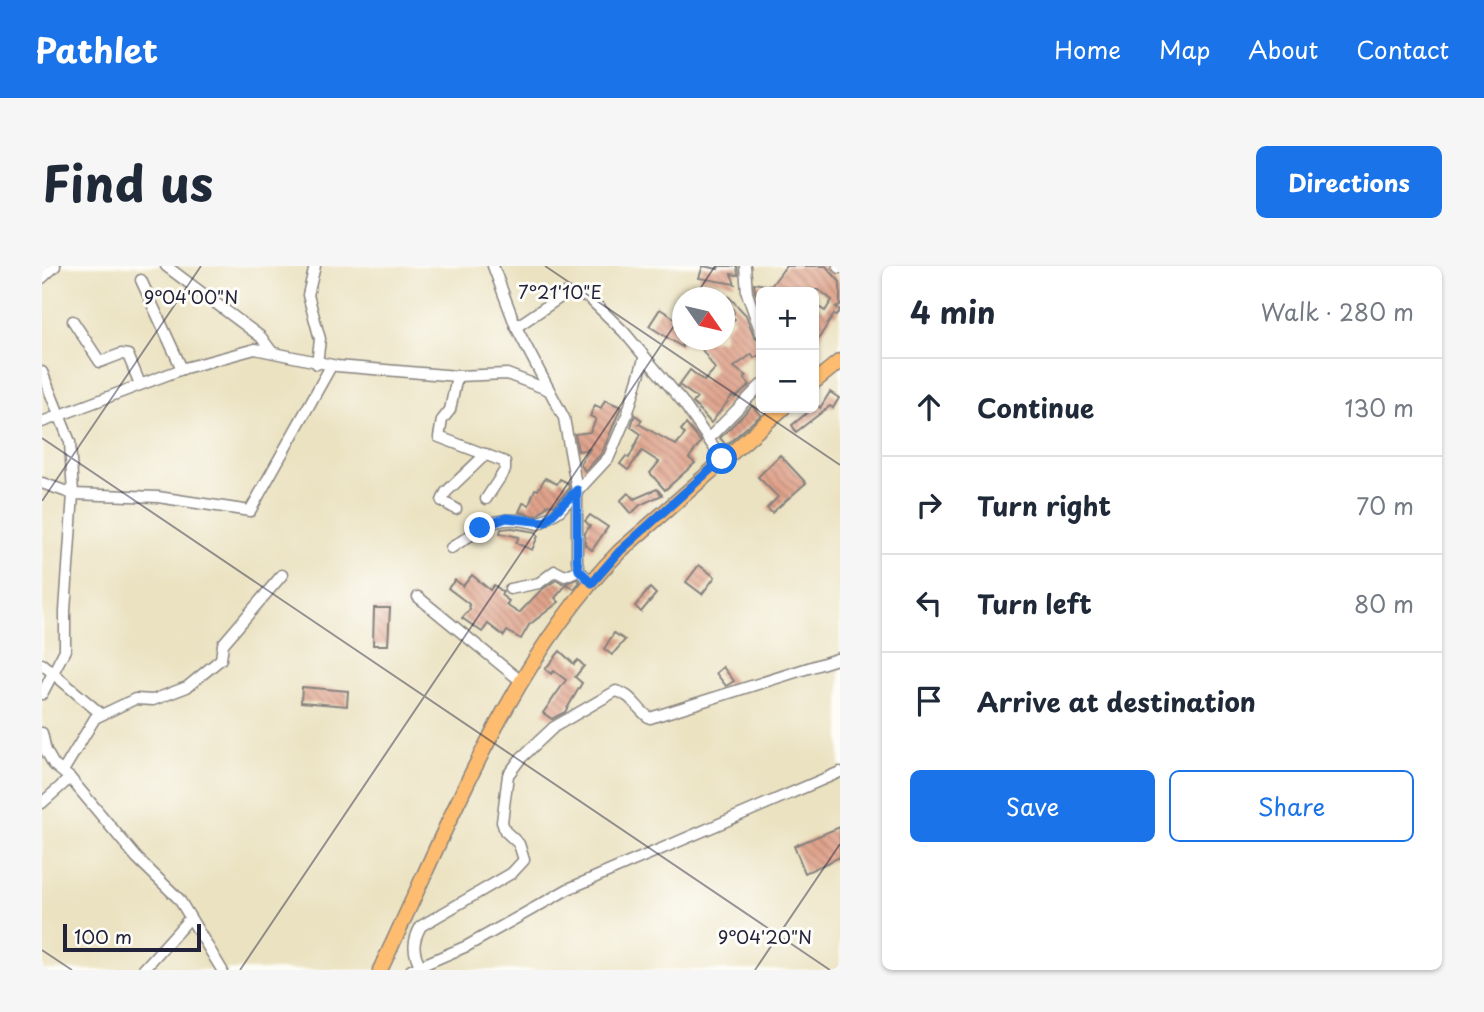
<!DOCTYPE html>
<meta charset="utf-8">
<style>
body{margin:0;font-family:"Playpen Sans",sans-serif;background:#f6f6f7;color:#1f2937}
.controls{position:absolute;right:21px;top:21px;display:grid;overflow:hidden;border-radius:10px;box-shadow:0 2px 5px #0004}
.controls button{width:63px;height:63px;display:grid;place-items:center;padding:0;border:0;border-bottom:2px solid #e0e1e3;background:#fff;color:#1f2937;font:35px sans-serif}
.compass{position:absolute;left:630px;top:21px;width:63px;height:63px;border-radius:50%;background:#fff;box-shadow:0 2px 5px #0004;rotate:124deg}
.scale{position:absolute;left:21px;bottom:18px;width:138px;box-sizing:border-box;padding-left:7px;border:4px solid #22223b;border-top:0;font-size:19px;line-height:24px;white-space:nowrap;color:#22223b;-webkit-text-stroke:5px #fdfcf7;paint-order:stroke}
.stop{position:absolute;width:21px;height:21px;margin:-16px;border:5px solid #1a73e8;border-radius:50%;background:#fff}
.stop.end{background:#1a73e8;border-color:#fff;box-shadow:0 2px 7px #0008}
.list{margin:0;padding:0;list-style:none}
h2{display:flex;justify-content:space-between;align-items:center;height:91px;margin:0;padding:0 28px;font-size:30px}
h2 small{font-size:23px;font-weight:400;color:#747a83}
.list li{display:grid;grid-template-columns:46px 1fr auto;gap:21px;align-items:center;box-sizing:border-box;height:98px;padding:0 28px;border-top:2px solid #e0e1e3}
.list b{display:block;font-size:26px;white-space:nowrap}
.list em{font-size:23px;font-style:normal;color:#747a83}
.actions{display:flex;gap:14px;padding:21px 28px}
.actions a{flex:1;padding:16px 0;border:2px solid #1a73e8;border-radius:10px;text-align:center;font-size:24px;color:#1a73e8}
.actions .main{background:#1a73e8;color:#fff}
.icon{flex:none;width:38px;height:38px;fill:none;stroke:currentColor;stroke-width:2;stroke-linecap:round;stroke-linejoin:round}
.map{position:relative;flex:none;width:798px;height:704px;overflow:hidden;border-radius:10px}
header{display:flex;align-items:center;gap:42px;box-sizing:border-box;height:98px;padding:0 35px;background:#1a73e8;color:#fff}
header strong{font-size:33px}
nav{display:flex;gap:38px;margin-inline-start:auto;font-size:24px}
.intro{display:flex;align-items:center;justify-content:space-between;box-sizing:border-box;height:168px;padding:0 42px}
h1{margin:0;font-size:49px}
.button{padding:18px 32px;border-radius:10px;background:#1a73e8;color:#fff;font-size:24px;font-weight:700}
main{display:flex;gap:42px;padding:0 42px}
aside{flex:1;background:#fff;border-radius:10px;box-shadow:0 2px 5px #0004}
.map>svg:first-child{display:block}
.building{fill:url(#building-back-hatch)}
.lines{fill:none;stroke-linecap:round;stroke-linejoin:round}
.minor-casing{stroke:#86827e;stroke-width:13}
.major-casing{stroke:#86827e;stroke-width:17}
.minor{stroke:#fff;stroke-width:10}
.major{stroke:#fdbc70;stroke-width:14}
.route{stroke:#1a73e8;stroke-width:9}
.ticks{fill:none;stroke:#22223b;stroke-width:2;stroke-opacity:0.45}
.ticks-label{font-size:18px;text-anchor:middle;fill:#22223b;stroke:#fdfcf7;stroke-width:6;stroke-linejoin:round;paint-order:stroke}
</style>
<header>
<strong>Pathlet</strong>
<nav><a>Home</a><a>Map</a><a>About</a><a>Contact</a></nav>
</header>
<div class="intro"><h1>Find us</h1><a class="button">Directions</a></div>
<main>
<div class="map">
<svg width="798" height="704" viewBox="0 0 798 704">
<defs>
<pattern id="building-back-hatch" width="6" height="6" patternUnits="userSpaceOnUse" patternTransform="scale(1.75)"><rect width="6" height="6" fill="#e0a38b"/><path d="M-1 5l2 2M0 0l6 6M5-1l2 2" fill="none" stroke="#b58473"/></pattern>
</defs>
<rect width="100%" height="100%" fill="#fdfcf7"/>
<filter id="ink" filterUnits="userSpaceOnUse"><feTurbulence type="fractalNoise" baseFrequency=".0143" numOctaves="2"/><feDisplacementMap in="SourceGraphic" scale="14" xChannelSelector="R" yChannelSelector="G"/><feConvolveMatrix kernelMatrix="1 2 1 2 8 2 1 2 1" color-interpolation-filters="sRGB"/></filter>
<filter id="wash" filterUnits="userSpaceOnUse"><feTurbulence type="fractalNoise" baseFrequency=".00686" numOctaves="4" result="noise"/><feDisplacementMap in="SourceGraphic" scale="28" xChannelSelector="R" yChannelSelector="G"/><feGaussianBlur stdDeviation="1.57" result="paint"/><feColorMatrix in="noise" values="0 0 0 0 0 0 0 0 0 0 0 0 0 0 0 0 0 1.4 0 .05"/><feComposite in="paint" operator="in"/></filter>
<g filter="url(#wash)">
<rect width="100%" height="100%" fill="#ebe2c1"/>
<g id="blocks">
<g class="building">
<path d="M 661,0 L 676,3 L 677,0 L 695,0 L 696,9 L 689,8 L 693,18 L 657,12 Z"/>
<path d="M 744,0 L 784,0 L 798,16 L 798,39 L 794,41 L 798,44 L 794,50 L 792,48 L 772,80 L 772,38 L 783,45 L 790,34 L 777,24 L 721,25 L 714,28 L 713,25 L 712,17 L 729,20 Z"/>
<path d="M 686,30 L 704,49 L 712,70 L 719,75 L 719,88 L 712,92 L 710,88 L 692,101 L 704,110 L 702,112 L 708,119 L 693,132 L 690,130 L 669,157 L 651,137 L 655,132 L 637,119 L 648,104 L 662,115 L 673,103 L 659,82 L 647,74 L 682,74 L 682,63 L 693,53 L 689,50 L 692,47 Z"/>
<path d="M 618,43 L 640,57 L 640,81 L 607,60 Z"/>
<path d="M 788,126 L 797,132 L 791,142 L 788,140 L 754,166 L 750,159 L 775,139 L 778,142 Z"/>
<path d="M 563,134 L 579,141 L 560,187 L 543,205 L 538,198 L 548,183 L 536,185 L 533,168 L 548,166 L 554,153 L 548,150 L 553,139 L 559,142 Z"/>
<path d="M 710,140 L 719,149 L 684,179 L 678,172 Z"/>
<path d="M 593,149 L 600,154 L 597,158 L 634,179 L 643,168 L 639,164 L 644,158 L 659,176 L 647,192 L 653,197 L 623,224 L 608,207 L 617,196 L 600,185 L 586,204 L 578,198 L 584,190 L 587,192 L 599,168 L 589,161 Z"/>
<path d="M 738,189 L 764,217 L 730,247 L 725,242 L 736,231 L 716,211 Z"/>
<path d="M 503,212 L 515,218 L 518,213 L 526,217 L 527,223 L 512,239 L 507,238 L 495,250 L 477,246 L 481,237 L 487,239 L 493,223 L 496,224 Z"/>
<path d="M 615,223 L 620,229 L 598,239 L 589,248 L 578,235 L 586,227 L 592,233 Z"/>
<path d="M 548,249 L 566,261 L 550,284 L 543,279 L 543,267 L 548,260 L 543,255 Z"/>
<path d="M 470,262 L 494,266 L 496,270 L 490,284 L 474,277 L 477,271 L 458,267 L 459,263 Z"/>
<path d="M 657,299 L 673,311 L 660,328 L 644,316 Z"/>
<path d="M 430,309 L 448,324 L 452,319 L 461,326 L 459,329 L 467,335 L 464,339 L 477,347 L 498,325 L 514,314 L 522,318 L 535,313 L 538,316 L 532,323 L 525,318 L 513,332 L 517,336 L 487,359 L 479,373 L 465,365 L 462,370 L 446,358 L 440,366 L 420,352 L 428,343 L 427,338 L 406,322 L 413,314 L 421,320 Z"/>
<path d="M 608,322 L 614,328 L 599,346 L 593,340 Z"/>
<path d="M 332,342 L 348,342 L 346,379 L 331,379 Z"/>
<path d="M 572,367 L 583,374 L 570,389 L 562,383 Z"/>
<path d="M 518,385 L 532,398 L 536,394 L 542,400 L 533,411 L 540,417 L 523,446 L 510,453 L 501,447 L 524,414 L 512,405 L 509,408 L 503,403 Z"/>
<path d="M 681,401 L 692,415 L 684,420 L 674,407 Z"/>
<path d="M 260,421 L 306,425 L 305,440 L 259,436 Z"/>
<path d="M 798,561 L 798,591 L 763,607 L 752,580 Z"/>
</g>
</g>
</g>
<g filter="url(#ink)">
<use href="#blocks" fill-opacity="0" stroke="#86827e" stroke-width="2"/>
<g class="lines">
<g class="minor-casing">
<g id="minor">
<path d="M 124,0 L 219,71 L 230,86"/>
<path d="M 273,0 L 266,29 L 278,73 L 275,98"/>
<path d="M 451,0 L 474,61 L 522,152 L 535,224 L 535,295 L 537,304 L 550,317"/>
<path d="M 703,0 L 705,27 L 719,67"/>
<path d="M 796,0 L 798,2"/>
<path d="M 0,12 L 13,0"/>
<path d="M 99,14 L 140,103"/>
<path d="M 31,55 L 58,96 L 79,88 L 86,89 L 98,118"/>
<path d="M 474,61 L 523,28 L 545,30 L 582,66 L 640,135 L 680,193"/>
<path d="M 0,106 L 28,176 L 31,228 L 23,345 L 23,384 L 0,428"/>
<path d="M 415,110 L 408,144 L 400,154 L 397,171 L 463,196 L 463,204 L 444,233"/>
<path d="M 0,156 L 143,102 L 213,83 L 295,100 L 415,110 L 465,108 L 507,124"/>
<path d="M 667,172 L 719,119"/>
<path d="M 0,217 L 31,228 L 116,231 L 208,245 L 289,100"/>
<path d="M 414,243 L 400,235 L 404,226 L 444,188"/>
<path d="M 409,282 C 444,260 454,246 496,258 L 517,245 L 567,191 L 585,149 L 602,93"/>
<path d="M 468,323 L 497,317 L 513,305 L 523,310 L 537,304"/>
<path d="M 376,331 L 480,416"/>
<path d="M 0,398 L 59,448"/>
<path d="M 0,467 L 4,485 L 12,499 L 28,512 L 95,592 L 137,633 L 180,704"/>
<path d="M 21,505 L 53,452 L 93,433 L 111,434 L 145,421 L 179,393 L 181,378 L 240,309"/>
<path d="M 0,537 L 28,512"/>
<path d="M 378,699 C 370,685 371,674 379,660 L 470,607 L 482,594 L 477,578 L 463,565 L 460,556 L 466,509 L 479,492 L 512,461 L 574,425 C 591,429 594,443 608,452 L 798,392"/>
<path d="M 101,704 L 148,652"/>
<path d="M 369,704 L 425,680 L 526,623 L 798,506"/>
</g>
</g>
<g class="major-casing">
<g id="major">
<path d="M 772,116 L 798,95"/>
<path d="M 338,704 C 407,561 465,400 578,285 L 741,142"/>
</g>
</g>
<use href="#minor" class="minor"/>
<use href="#major" class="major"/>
</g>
</g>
<g class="lines" filter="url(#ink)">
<path class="route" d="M 438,262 L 464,252 L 503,256 L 535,224 L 535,295 L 537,304 L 550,317 L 578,285 L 680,193"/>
</g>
<path class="ticks" d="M 503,0 L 798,199M 652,32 L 673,0M 0,172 L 788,704M 0,235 L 159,0M 0,684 L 30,704M 198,704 L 640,48M 713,704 L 798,578"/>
<g class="ticks-label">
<text x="518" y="33">7°21'10"E</text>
<text x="149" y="38">9°04'00"N</text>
<text x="723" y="678">9°04'20"N</text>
</g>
</svg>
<div class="controls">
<button>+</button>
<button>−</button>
</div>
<svg class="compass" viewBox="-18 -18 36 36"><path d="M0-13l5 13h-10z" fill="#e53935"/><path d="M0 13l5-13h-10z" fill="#747a83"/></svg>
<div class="scale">100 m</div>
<div class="stop" style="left:680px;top:193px"></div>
<div class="stop end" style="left:438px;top:262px"></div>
</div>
<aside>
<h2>4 min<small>Walk · 280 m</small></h2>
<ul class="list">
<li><svg class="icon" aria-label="ahead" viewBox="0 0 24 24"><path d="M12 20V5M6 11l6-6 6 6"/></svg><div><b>Continue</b></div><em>130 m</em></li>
<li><svg class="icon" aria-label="right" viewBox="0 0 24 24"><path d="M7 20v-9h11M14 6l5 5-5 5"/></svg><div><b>Turn right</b></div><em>70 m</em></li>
<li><svg class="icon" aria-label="left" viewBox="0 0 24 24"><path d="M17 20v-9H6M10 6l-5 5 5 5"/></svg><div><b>Turn left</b></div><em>80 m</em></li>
<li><svg class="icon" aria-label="arrive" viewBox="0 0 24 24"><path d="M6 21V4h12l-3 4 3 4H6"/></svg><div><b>Arrive at destination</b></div></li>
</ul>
<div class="actions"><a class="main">Save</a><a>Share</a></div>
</aside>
</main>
